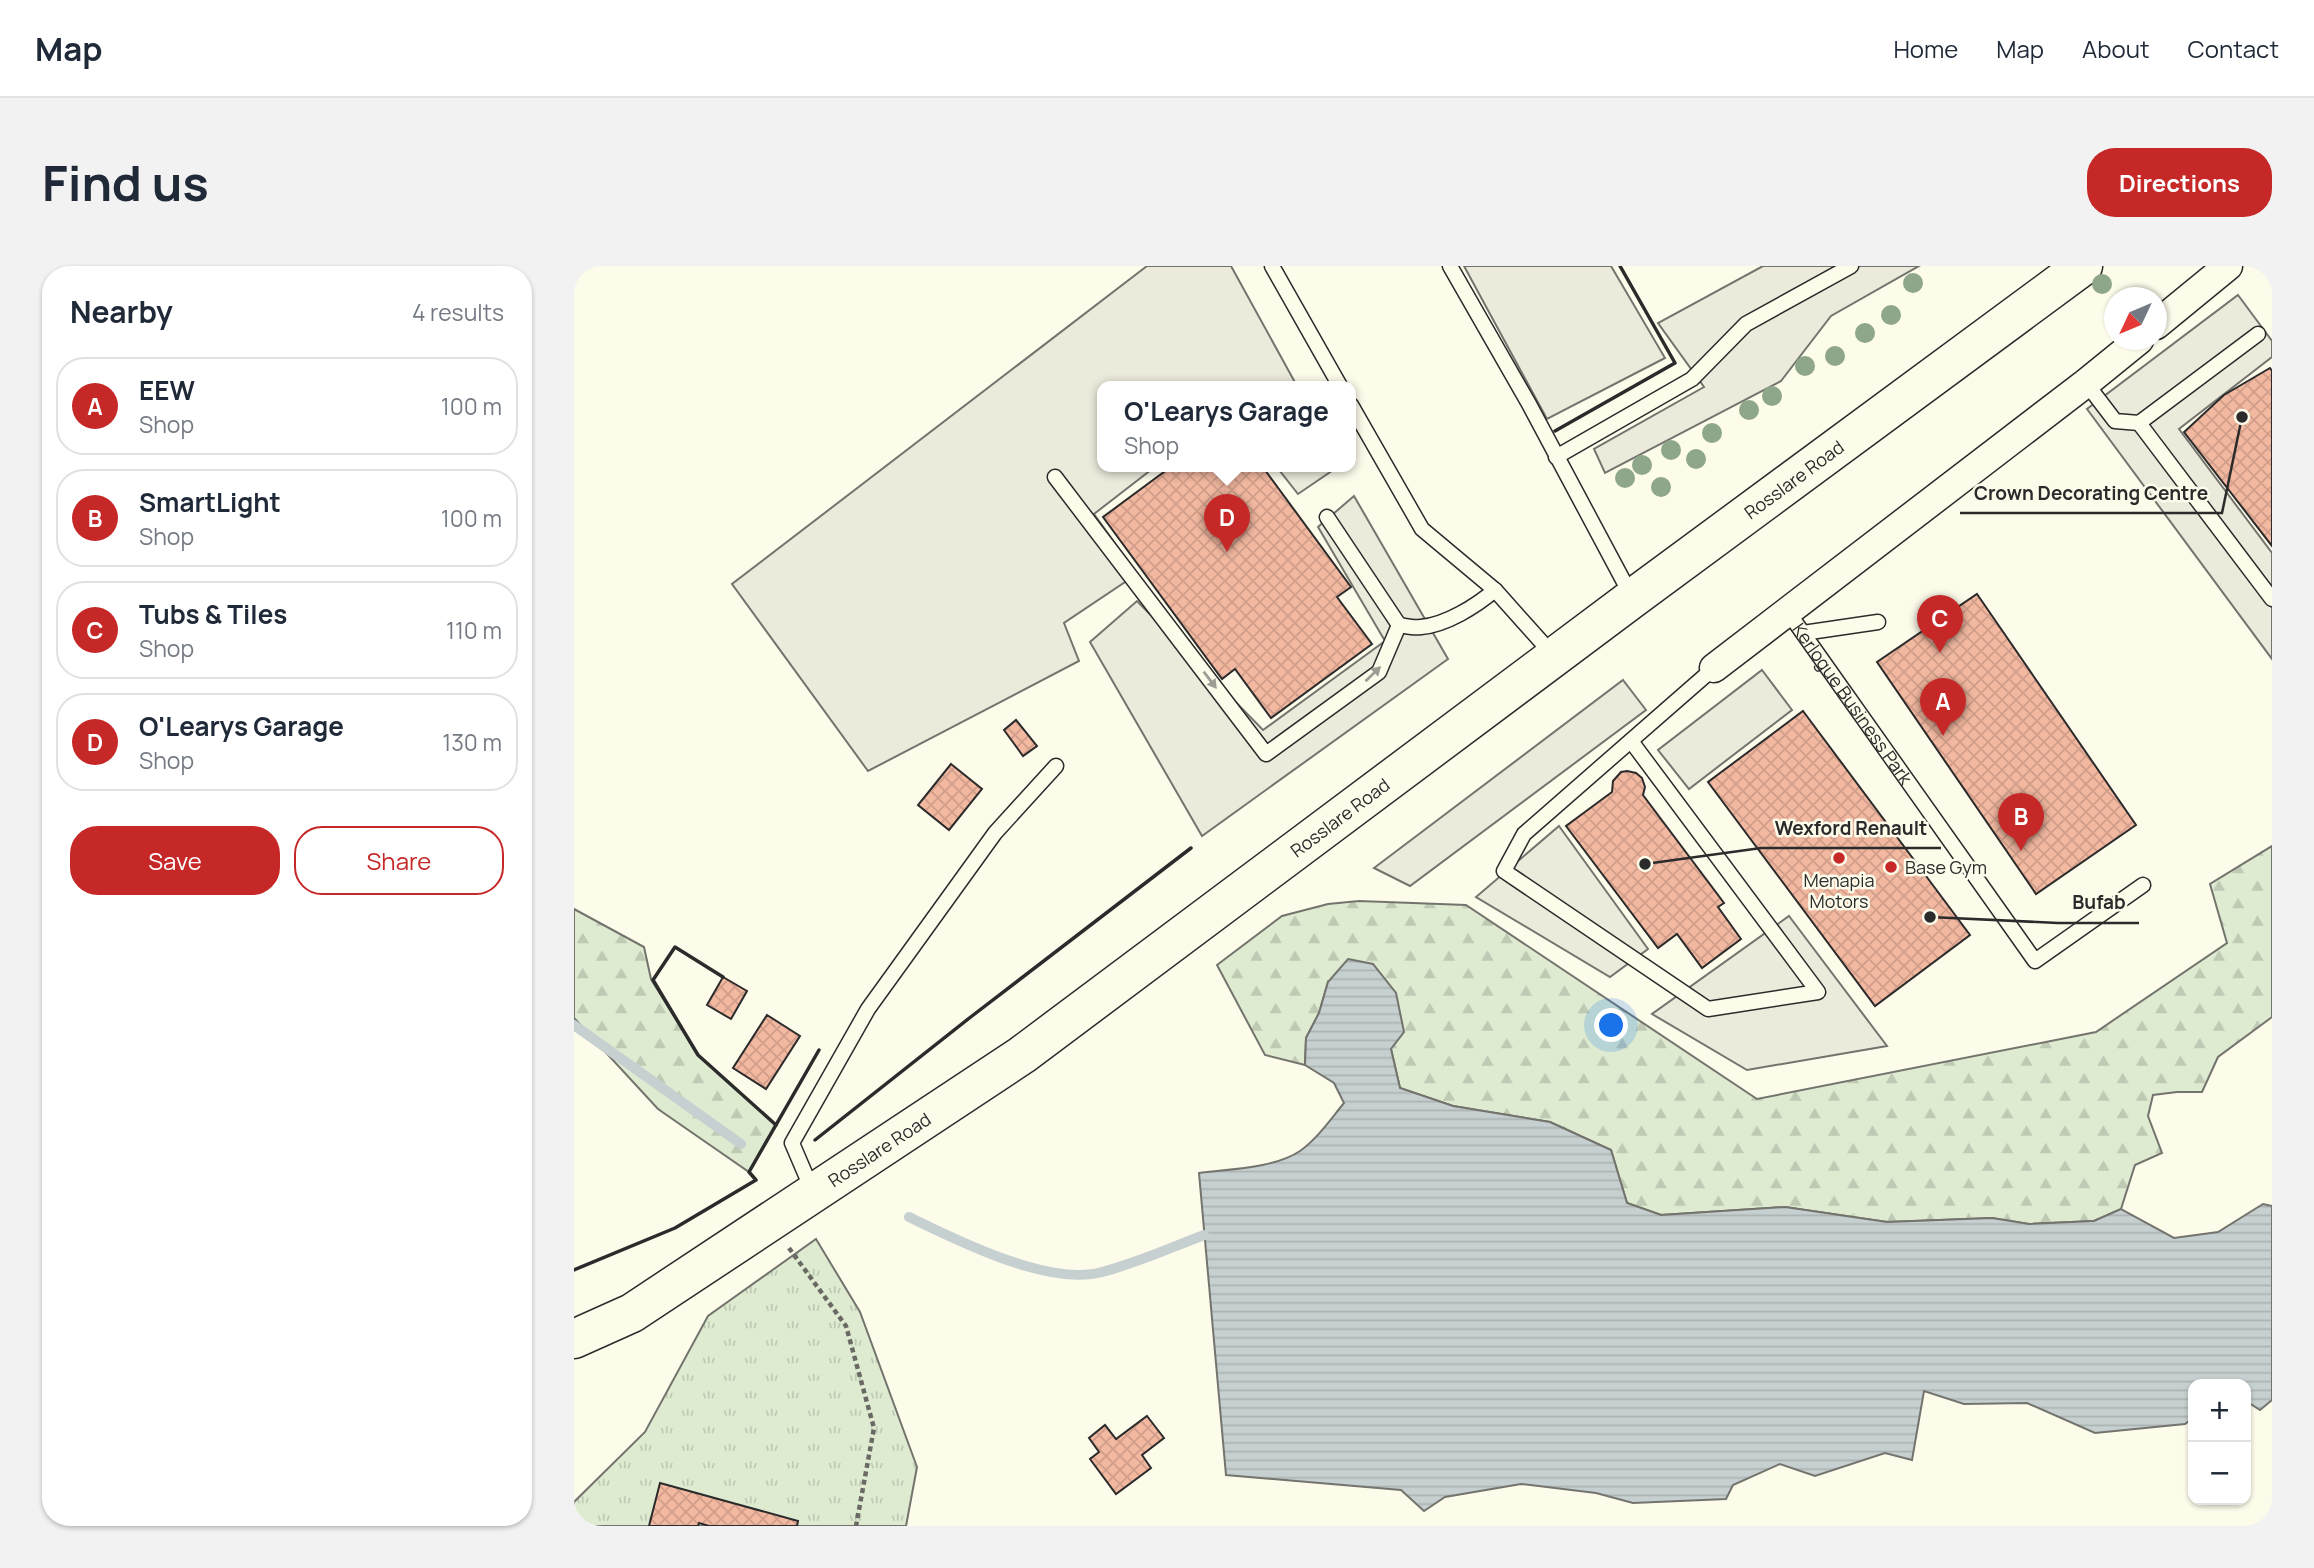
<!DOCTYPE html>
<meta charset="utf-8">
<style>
body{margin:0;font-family:Manrope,sans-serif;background:#f2f2f3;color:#1f2937}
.controls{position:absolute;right:21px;bottom:21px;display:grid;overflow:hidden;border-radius:14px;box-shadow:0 2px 5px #0004}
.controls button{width:63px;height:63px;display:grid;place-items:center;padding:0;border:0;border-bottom:2px solid #e0e1e3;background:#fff;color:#1f2937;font:35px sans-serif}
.compass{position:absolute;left:1530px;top:21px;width:63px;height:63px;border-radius:50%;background:#fff;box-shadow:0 2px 5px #0004;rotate:226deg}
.you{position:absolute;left:1038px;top:760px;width:24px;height:24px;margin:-18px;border:5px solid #fff;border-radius:50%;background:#1a73e8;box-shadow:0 0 0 10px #1a73e833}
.badge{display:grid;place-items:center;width:46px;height:46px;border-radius:50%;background:#c62828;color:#fff;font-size:23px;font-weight:700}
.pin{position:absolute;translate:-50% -58px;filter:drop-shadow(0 2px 4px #0008)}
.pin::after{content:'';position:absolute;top:37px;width:24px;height:21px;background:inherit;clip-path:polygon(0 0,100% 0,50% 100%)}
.popup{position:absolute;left:523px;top:115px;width:259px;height:91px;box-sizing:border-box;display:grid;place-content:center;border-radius:14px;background:#fff;filter:drop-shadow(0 2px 5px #0005);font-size:23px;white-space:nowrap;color:#747a83}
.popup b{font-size:26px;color:#1f2937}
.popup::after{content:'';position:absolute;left:50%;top:100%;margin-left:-14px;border:14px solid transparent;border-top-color:#fff}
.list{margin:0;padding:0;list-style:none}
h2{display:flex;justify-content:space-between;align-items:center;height:91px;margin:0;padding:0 28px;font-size:30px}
h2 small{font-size:23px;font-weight:400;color:#747a83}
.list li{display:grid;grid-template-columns:46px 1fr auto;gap:21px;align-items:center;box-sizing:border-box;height:98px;margin:0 14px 14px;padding:0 14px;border:2px solid #e0e1e3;border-radius:28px}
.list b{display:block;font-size:26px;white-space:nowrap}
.list p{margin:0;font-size:23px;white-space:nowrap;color:#747a83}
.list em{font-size:23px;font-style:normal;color:#747a83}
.actions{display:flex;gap:14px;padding:21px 28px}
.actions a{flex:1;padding:16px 0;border:2px solid #c62828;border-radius:28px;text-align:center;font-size:24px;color:#c62828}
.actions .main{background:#c62828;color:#fff}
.map{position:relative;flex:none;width:1698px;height:1260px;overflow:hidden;border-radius:28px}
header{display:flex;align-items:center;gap:42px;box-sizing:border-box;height:98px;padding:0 35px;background:#fff;border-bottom:2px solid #e0e1e3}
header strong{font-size:33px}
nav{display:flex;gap:38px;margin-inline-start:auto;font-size:24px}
.intro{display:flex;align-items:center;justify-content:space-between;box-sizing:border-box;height:168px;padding:0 42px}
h1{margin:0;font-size:49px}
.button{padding:18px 32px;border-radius:28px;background:#c62828;color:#fff;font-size:24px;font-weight:700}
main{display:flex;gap:42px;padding:0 42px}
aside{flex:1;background:#fff;border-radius:28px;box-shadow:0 2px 5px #0004}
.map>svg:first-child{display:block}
.grass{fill:url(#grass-tufts);stroke:#74746e;stroke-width:2}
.forest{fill:url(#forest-firs);stroke:#74746e;stroke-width:2}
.parking{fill:#eceadb;stroke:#74746e;stroke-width:2}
.water{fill:url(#water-rules);stroke:#74746e;stroke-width:2}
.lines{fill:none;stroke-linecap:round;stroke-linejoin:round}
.stream{stroke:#c7d0d0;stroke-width:10}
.building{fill:url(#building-cross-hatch);stroke:#2b2b2b;stroke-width:2}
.service-casing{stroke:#2b2b2b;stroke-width:17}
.minor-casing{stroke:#2b2b2b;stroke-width:31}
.secondary-casing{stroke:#2b2b2b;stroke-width:41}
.path{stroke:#6a6964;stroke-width:4.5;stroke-dasharray:5 3.5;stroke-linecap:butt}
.service{stroke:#fdfbea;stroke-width:14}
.minor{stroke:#fdfbea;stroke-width:28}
.secondary{stroke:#fdfbea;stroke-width:38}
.wall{stroke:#2b2b2b;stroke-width:3.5}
.tree{fill:#8ea78a}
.oneway{fill:#9e9d94}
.poi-dot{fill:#c62828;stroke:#fdfbea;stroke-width:2.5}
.labels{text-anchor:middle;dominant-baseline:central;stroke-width:5;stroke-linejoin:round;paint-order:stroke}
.street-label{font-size:18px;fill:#2b2b2b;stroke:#fdfbea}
.poi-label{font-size:18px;fill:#2b2b2b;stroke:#fdfbea;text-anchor:start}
.leader{fill:none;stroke:#2b2b2b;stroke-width:2.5}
.callout-dot{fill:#2b2b2b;stroke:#fdfbea;stroke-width:2.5}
.callout-label{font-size:19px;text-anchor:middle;font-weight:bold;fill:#2b2b2b;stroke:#fdfbea;stroke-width:5;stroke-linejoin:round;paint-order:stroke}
</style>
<header>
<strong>Map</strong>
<nav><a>Home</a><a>Map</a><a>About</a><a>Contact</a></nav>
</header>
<div class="intro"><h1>Find us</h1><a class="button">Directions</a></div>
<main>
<aside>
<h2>Nearby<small>4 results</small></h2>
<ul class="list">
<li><span class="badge">A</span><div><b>EEW</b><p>Shop</p></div><em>100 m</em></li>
<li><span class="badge">B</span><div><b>SmartLight</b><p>Shop</p></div><em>100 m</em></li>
<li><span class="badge">C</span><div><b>Tubs &amp; Tiles</b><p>Shop</p></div><em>110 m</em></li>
<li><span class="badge">D</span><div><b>O'Learys Garage</b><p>Shop</p></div><em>130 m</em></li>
</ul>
<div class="actions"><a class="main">Save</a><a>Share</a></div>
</aside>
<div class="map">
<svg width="1698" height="1260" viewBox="0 0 1698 1260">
<defs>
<pattern id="grass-tufts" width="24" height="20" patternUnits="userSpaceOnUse" patternTransform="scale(1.75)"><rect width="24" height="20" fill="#deebd1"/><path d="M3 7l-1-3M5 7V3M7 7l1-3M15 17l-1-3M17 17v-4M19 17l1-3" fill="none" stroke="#bfcab4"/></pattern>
<pattern id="forest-firs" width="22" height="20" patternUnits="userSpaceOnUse" patternTransform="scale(1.75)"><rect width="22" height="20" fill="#deebd1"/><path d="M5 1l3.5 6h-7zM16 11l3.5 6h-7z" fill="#bfcab4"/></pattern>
<pattern id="water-rules" width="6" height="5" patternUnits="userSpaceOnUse" patternTransform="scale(1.75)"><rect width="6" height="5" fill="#c7d0d0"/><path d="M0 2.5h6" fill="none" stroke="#abb3b3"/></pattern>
<pattern id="building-cross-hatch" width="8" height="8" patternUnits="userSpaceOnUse" patternTransform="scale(1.75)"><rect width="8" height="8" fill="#f2b8a0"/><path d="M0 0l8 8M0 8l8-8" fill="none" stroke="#d09e8a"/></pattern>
</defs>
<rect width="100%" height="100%" fill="#fdfbea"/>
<path class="grass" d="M 242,973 L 286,1046 L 343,1201 L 332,1260 L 0,1260 L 0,1236 L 71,1166 L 134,1050 Z"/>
<g class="forest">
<path d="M 1698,580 L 1698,751 L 1644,791 L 1628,826 L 1603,826 L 1579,829 L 1574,850 L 1588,887 L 1561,899 L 1547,943 L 1520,955 L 1455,958 L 1418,952 L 1313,956 L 1211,941 L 1087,949 L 1053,937 L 1037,884 L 976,856 L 879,840 L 826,822 L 817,783 L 754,716 L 745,747 L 732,772 L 731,799 L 691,789 L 643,699 L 708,650 L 754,638 L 785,635 L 892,639 L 1183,833 L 1522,766 L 1653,677 L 1636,618 Z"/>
<path d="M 0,643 L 70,681 L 77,713 L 124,789 L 202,859 L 175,906 L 84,843 L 0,752 Z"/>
</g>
<g class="parking">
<path d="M 573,0 L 657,0 L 723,120 L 529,120 L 529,200 L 582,200 L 520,248 L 563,308 L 490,357 L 505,395 L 294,505 L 158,318 Z"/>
<path d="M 890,0 L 1037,0 L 1091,92 L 973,153 Z"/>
<path d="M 1189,0 L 1345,0 L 1257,50 L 1207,115 L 1031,207 L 1020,183 L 1130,121 L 1084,57 Z"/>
<path d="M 1664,29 L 1698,75 L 1698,91 L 1605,163 L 1698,287 L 1698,393 L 1513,143 Z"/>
<path d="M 702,200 L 765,200 L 724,228 Z"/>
<path d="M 780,230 L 874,393 L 628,570 L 516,376 L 563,335 L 689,464 L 811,375 L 744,261 Z"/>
<path d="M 1188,404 L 1218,444 L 1115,523 L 1084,484 Z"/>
<path d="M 1049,414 L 1072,444 L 836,620 L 800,602 Z"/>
<path d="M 985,560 L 1074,683 L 1036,711 L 902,631 Z"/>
<path d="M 1215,650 L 1313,780 L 1173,804 L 1078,748 Z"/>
</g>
<path class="water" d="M 774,693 L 799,698 L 822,727 L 830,766 L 817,783 L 826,822 L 879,840 L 976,856 L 1037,884 L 1053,937 L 1087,949 L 1211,941 L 1313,956 L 1418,952 L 1455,958 L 1520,955 L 1547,943 L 1600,972 L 1644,966 L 1689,938 L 1698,940 L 1698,1134 L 1686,1144 L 1672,1135 L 1672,1118 L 1619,1118 L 1619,1152 L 1611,1158 L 1521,1167 L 1453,1137 L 1390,1138 L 1350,1125 L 1338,1194 L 1311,1187 L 1241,1210 L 1206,1198 L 1159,1219 L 1152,1233 L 1059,1237 L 1022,1227 L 947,1218 L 871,1231 L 850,1245 L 827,1224 L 652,1209 L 625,907 C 655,903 701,902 726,885 C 743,873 756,854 770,837 L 760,817 L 731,799 L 732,772 L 745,747 L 754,716 Z"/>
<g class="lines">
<g class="stream">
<path d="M 0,759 L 167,878"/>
<path d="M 335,951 C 383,974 475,1021 528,1006 C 563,997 596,982 630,969"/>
</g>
</g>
<g class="building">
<path d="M 1696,102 L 1698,105 L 1698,280 L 1610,166 L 1650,129 Z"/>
<path d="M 598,200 L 688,200 L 777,321 L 763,331 L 798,378 L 697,452 L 661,403 L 648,413 L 529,251 Z"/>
<path d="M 1403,328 L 1562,559 L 1462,628 L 1303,396 Z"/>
<path d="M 1229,445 L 1396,669 L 1301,740 L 1134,516 Z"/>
<path d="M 442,454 L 463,480 L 449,490 L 430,464 Z"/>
<path d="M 377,498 L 408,523 L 375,564 L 344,539 Z"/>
<path d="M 1053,505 L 1062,507 L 1068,512 L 1071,521 L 1069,529 L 1150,637 L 1144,641 L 1167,673 L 1128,702 L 1103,668 L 1084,682 L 992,560 L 1038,526 L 1039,515 L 1047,506 Z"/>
<path d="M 149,711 L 173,725 L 157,753 L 133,739 Z"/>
<path d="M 193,749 L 226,770 L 192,823 L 159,802 Z"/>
<path d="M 573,1150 L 590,1172 L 568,1189 L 577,1202 L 542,1228 L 516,1193 L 525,1186 L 515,1172 L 531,1159 L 542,1173 Z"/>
<path d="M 86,1217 L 224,1255 L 223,1260 L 135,1260 L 125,1257 L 124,1260 L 75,1260 Z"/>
</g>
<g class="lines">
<g class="service-casing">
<g id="service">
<path d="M 698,0 L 766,120"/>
<path d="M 876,0 L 955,138 L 1058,331"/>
<path d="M 1512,117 L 1541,155 L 1565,157 L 1684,68"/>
<path d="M 777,139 L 848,263 L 921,324 L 980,390"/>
<path d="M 1565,157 L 1698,333"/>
<path d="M 982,191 L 1118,113 L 1172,58 L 1277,0"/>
<path d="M 481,211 L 692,488 L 805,406 L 825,359"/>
<path d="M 753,251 L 825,359"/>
<path id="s1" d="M 1214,346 L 1461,695 L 1569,619"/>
<path d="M 825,359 C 832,360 840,362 847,361 C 872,359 902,340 921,324"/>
<path d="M 1229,367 L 1304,356"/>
<path d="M 1057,475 L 1244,726 L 1134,743 L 930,605 L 950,568 L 1140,402"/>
<path d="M 239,926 L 218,877 L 294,743 L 421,567 L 482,500"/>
</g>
</g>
<g class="minor-casing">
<g id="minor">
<path d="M 1582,59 L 1654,0"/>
<path d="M 1140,402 L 1512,117 L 1565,74"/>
</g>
</g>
<g class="secondary-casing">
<g id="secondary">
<path id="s2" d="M 0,1073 L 58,1047 L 448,789 L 1059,332 L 1509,0"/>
</g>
</g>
<path class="path" d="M 215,982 L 272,1060 L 300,1162 L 282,1260"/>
<use href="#service" class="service"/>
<use href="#minor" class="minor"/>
<use href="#secondary" class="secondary"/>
<g class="wall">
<path d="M 981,165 L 1101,97 L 1046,0"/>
<path d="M 149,711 L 101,681 L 79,714 L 124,789 L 202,859"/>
<path d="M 241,874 L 398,750 L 617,582"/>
<path d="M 0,1004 L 101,962 L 182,914 L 175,906 L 245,784"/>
</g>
</g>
<g class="tree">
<circle cx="1339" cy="17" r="10"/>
<circle cx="1528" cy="18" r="10"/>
<circle cx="1317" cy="49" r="10"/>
<circle cx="1291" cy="67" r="10"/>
<circle cx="1261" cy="90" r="10"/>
<circle cx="1231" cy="100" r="10"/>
<circle cx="1198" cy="130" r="10"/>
<circle cx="1175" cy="144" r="10"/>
<circle cx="1138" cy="167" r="10"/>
<circle cx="1097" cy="184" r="10"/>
<circle cx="1122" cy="193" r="10"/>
<circle cx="1068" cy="199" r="10"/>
<circle cx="1051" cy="212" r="10"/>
<circle cx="1087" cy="221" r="10"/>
</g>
<defs><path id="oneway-solid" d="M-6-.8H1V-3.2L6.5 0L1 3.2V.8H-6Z" transform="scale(1.75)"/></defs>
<g class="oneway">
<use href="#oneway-solid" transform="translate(799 408) rotate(-44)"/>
<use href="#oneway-solid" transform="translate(636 414) rotate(53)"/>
</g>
<g class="poi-dot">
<circle cx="1265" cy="592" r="7"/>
<circle cx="1317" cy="601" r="7"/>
</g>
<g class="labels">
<g class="street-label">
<text stroke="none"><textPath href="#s2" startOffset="1494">Rosslare Road</textPath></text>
<text stroke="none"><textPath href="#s1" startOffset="112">Kerlogue Business Park</textPath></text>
<text stroke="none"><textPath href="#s2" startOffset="928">Rosslare Road</textPath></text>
<text stroke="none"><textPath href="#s2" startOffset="360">Rosslare Road</textPath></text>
</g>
<g class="poi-label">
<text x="1331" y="601">Base Gym</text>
<text x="1265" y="614" text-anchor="middle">Menapia<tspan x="1265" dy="21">Motors</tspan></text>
</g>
</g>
<path class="leader" d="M1668 151L1648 247H1386M1071 598L1187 582H1367M1356 651L1484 657H1565"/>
<g class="callout-dot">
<circle cx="1668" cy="151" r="7"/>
<circle cx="1071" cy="598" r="7"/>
<circle cx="1356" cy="651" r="7"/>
</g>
<g class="callout-label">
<text x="1517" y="234">Crown Decorating Centre</text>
<text x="1277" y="569">Wexford Renault</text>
<text x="1525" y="643">Bufab</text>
</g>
</svg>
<div class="controls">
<button>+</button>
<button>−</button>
</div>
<svg class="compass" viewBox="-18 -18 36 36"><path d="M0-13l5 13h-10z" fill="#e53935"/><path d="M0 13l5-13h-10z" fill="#747a83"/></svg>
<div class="you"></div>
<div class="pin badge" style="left:1369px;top:470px">A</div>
<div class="pin badge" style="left:1447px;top:585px">B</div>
<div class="pin badge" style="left:1366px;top:387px">C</div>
<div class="pin badge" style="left:653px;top:286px">D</div>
<div class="popup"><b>O'Learys Garage</b>Shop</div>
</div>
</main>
